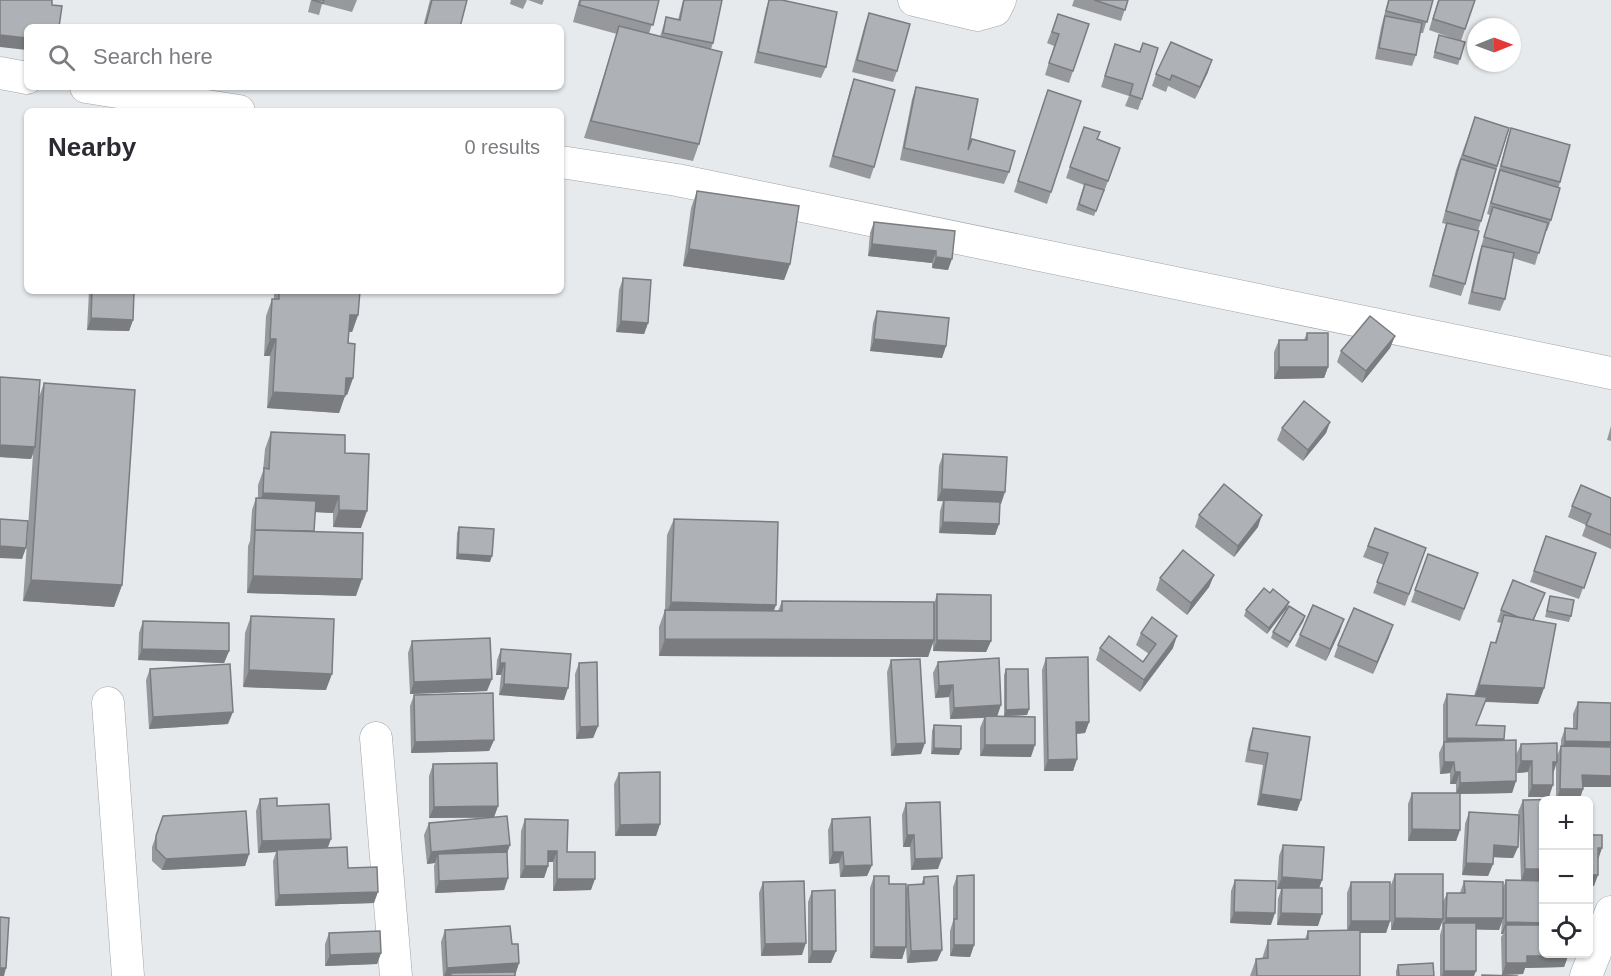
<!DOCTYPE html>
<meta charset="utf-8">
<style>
body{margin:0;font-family:Helvetica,sans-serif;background:#f2f2f3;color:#2b2b33}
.controls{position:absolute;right:18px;bottom:18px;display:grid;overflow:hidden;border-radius:9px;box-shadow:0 2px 4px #0004}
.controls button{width:54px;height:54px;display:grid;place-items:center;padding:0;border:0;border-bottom:2px solid #e1e1e2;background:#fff;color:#2b2b33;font:30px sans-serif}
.compass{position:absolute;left:1467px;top:18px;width:54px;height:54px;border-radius:50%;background:#fff;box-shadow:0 2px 4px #0004;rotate:89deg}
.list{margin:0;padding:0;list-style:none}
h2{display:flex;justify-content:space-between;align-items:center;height:78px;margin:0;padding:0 24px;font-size:26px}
h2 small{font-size:20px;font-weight:400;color:#7c7c81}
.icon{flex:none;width:33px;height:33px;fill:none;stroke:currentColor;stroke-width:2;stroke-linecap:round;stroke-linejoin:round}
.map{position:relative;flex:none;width:1611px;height:976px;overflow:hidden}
.search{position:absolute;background:#fff;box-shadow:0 2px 4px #0004;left:24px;top:24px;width:540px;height:66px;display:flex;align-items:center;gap:15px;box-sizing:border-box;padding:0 21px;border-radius:9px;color:#7c7c81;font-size:22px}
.panel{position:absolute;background:#fff;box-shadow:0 2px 4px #0004;left:24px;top:108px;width:540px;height:186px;border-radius:9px}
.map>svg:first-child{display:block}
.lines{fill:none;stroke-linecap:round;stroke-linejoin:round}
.street-casing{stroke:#a0a3a6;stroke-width:33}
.street{stroke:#fff;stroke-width:32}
.wall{fill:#96989c}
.shaded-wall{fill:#7a7c7f}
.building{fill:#aeb1b5;stroke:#7a7c7f;stroke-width:1.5}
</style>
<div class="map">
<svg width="1611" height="976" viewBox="0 0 1611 976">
<rect width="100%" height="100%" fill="#e6eaed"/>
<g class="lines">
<g class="street-casing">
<g id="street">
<path d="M 914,0 L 977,15 L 995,10 L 1000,0"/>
<path d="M 0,73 L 27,78"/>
<path d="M 86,87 L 239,111"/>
<path d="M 561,162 L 677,180 L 1611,373"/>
<path d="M 108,703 L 128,976"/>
<path d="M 376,738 L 396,976"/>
<path d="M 1586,976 L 1611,912"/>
</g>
</g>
<use href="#street" class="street"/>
</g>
<g class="wall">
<path d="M 311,0 L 357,0 L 352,12 L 322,4 L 319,15 L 308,12 Z"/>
<path d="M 430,0 L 467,0 L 460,27 L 423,27 Z"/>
<path d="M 511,0 L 527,0 L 523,9 L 510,4 Z"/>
<path d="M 528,0 L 544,0 L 542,5 Z"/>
<path d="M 579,0 L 659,0 L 649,34 L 660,37 L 666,17 L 678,20 L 683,0 L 722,0 L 713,43 L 711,49 L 699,144 L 693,161 L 584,138 L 617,34 L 573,22 Z"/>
<path d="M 769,0 L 826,67 L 821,78 L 754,63 L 766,9 Z"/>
<path d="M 1074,0 L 1128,0 L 1121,21 L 1072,6 Z"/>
<path d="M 1388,0 L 1433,0 L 1423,33 L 1420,33 L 1416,55 L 1412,66 L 1375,59 L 1381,28 Z"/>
<path d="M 1438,0 L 1475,0 L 1461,41 L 1460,59 L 1458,65 L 1433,58 L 1439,35 L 1455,39 L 1429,30 Z"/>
<path d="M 869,13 L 897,71 L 893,82 L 852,72 L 865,24 Z"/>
<path d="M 1058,14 L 1089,24 L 1069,83 L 1045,75 L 1054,46 L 1047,43 Z"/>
<path d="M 1143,43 L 1142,99 L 1138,110 L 1125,106 L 1129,96 L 1101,87 L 1111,56 L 1139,52 Z"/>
<path d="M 1208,72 L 1195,99 L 1168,86 L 1166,92 L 1152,86 L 1156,74 Z"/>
<path d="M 854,79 L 874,167 L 870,179 L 829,167 L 850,90 Z"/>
<path d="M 916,87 L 969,146 L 1009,172 L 1004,184 L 900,160 L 912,99 Z"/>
<path d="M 1044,101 L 1081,101 L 1047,204 L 1014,192 Z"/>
<path d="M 1475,117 L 1509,128 L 1478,231 L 1465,284 L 1461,296 L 1429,287 L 1443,234 L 1446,224 L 1442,223 L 1456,170 Z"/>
<path d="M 1084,127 L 1097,139 L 1120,148 L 1104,192 L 1103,192 L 1094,216 L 1076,210 L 1084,185 L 1066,178 Z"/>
<path d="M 1511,128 L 1560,182 L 1551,220 L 1547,231 L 1545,231 L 1535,265 L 1513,258 L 1505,299 L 1500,311 L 1468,304 L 1478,258 L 1490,215 L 1487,214 L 1507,140 Z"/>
<path d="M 697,191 L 790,264 L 784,280 L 683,266 L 691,208 Z"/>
<path d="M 874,222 L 955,231 L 948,270 L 932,268 L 932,263 L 868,256 L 870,233 Z"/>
<path d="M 623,278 L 648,323 L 644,334 L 616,332 L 619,290 Z"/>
<path d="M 89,291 L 134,291 L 133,320 L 129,331 L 87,330 Z"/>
<path d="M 274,291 L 360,291 L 358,315 L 352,332 L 349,332 L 348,343 L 353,378 L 347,395 L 345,395 L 339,413 L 267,408 L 270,356 L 264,356 L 266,316 L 272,299 L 274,299 Z"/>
<path d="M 877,311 L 946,346 L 942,358 L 870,351 L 873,323 Z"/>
<path d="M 1307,333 L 1328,367 L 1324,378 L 1274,379 L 1274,352 L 1279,340 L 1304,340 Z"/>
<path d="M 1395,336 L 1390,348 L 1362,383 L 1337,362 L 1341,351 Z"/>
<path d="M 0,377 L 39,397 L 44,383 L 122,585 L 114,607 L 23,601 L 33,454 L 31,459 L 0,457 Z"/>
<path d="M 1330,422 L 1326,433 L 1303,461 L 1277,440 L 1282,428 Z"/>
<path d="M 1611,426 L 1611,441 L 1607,440 Z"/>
<path d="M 271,432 L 345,453 L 361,528 L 333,527 L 333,513 L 315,512 L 314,531 L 356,596 L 247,593 L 248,546 L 250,541 L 252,510 L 256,498 L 258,498 L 258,485 L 263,471 L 265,449 Z"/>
<path d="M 943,454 L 1001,504 L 999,504 L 999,524 L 995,535 L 939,533 L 940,511 L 943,501 L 937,501 L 939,466 Z"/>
<path d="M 1611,498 L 1611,549 L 1582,536 L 1586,525 L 1568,517 L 1572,506 Z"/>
<path d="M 1199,515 L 1258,527 L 1234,557 L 1195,527 Z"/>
<path d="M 674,519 L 774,611 L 778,611 L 782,601 L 934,604 L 937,594 L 991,641 L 986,652 L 933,651 L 933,642 L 928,657 L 659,656 L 659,627 L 665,610 L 667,535 Z"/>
<path d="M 459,527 L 490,562 L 456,559 L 457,533 Z"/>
<path d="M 1375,528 L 1426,548 L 1405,606 L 1373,593 L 1384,565 L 1363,557 Z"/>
<path d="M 1546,536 L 1596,553 L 1579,599 L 1530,582 Z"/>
<path d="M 1428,554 L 1478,573 L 1460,621 L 1411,602 Z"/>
<path d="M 1214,575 L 1209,587 L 1187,615 L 1156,590 L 1160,578 Z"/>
<path d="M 1270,593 L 1287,608 L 1267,634 L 1244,616 L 1246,610 Z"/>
<path d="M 1550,596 L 1571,616 L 1569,622 L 1545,617 Z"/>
<path d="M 1540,605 L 1534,620 L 1544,688 L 1538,704 L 1485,702 L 1476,725 L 1504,740 L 1516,781 L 1512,793 L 1460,794 L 1460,830 L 1456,841 L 1408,841 L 1408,804 L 1412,793 L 1456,793 L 1456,784 L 1450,784 L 1450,773 L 1440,774 L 1439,753 L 1443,744 L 1443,705 L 1447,694 L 1474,696 L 1491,642 L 1495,642 L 1501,623 L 1497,622 L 1501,610 Z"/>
<path d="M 251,616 L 326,690 L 243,687 L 245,633 Z"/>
<path d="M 1305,616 L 1303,622 L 1287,648 L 1271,638 L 1273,632 Z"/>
<path d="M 143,621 L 229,651 L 224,663 L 138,660 L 139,633 Z"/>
<path d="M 1340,631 L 1326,661 L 1295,646 L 1300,635 Z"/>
<path d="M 1141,633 L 1173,648 L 1140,692 L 1096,660 L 1100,648 L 1143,662 L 1149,654 L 1136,645 Z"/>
<path d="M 1389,637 L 1373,674 L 1334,657 L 1338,645 Z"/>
<path d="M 412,641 L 487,691 L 410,694 L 408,653 Z"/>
<path d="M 501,649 L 564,700 L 499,695 L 501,675 L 496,675 L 497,660 Z"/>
<path d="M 1046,658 L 1089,722 L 1085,733 L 1077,734 L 1077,759 L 1073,771 L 1044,771 L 1042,670 Z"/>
<path d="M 891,660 L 921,754 L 891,756 L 887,672 Z"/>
<path d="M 938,662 L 997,716 L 1031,757 L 980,756 L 980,728 L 984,718 L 950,719 L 949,697 L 935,698 L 933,673 Z"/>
<path d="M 579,663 L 598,726 L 593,738 L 576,739 L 575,674 Z"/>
<path d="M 150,669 L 228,724 L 149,729 L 146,680 Z"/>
<path d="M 1006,669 L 1029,709 L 1027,715 L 1004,716 L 1004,675 Z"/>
<path d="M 414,695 L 494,740 L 489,751 L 411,753 L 410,706 Z"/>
<path d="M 1578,702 L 1611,703 L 1611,745 L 1583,787 L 1583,789 L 1579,801 L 1544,801 L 1544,954 L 1568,956 L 1564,967 L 1525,968 L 1523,974 L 1502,975 L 1501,937 L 1503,934 L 1501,934 L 1502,922 L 1499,930 L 1476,929 L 1474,976 L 1440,976 L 1440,935 L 1442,928 L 1442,922 L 1439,930 L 1391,930 L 1391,885 L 1395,874 L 1443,902 L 1447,893 L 1460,893 L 1464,881 L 1503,888 L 1506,880 L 1521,880 L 1519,820 L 1518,847 L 1513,858 L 1493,857 L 1493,864 L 1488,876 L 1462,875 L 1465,824 L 1469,812 L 1519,815 L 1518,812 L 1523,800 L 1556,799 L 1556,764 L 1553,772 L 1549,797 L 1528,797 L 1528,772 L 1517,773 L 1516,755 L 1521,744 L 1557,756 L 1561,746 L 1561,740 L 1565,728 L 1573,728 L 1573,714 Z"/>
<path d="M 934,725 L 959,755 L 931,754 L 932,731 Z"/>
<path d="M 1253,728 L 1310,737 L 1297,811 L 1257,805 L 1263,765 L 1245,762 L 1249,740 Z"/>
<path d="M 433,764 L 498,806 L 494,817 L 510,845 L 507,852 L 508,878 L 504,890 L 435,893 L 434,866 L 435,863 L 427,864 L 424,835 L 429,823 L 487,818 L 429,818 L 429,776 Z"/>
<path d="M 619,773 L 660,824 L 656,836 L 615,836 L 614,784 Z"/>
<path d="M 260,799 L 277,806 L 328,848 L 348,868 L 374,903 L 275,906 L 273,861 L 276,852 L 258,853 L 256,811 Z"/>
<path d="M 906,803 L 938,869 L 911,870 L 910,847 L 903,847 L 902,815 Z"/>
<path d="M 163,816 L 249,854 L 245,866 L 162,870 L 152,861 L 152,847 Z"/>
<path d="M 525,819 L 567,852 L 591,890 L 553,891 L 553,862 L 548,862 L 548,866 L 544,878 L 520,878 L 521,831 Z"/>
<path d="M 832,819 L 872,865 L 867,876 L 840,877 L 839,863 L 829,864 L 828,830 Z"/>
<path d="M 1283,845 L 1322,880 L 1319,888 L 1318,926 L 1277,925 L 1278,899 L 1281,889 L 1277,889 L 1279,856 Z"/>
<path d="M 874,876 L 889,884 L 906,889 L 908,885 L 921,885 L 924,877 L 942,950 L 937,961 L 907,963 L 906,946 L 902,959 L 870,958 L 870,888 Z"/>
<path d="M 957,876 L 974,945 L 970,957 L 950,956 L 950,931 L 953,921 L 953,887 Z"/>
<path d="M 1235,880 L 1271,925 L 1230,923 L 1231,891 Z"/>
<path d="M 763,882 L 802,955 L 761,956 L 759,893 Z"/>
<path d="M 1351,882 L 1390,921 L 1386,933 L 1360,933 L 1360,976 L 1250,976 L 1256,959 L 1262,959 L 1268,940 L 1305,939 L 1308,931 L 1347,930 L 1347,893 Z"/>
<path d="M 812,891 L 831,963 L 808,963 L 808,902 Z"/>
<path d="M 445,930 L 512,944 L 519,963 L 515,976 L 443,976 L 441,942 Z"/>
<path d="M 329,933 L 381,953 L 377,964 L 325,966 L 325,944 Z"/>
<path d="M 1398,965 L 1434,976 L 1396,976 L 1396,971 Z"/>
</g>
<g class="shaded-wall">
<path d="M 0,35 L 27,38 L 27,50 L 0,47 Z"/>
<path d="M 1212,60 L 1208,72 L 1195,99 L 1200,87 Z"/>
<path d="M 872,244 L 936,251 L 932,263 L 868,256 Z"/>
<path d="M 689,249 L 790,264 L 784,280 L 683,266 Z"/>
<path d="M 936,257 L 952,259 L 948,270 L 932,268 Z"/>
<path d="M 350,315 L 358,315 L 352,332 L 344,331 Z"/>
<path d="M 91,318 L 133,320 L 129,331 L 87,330 Z"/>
<path d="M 621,321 L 648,323 L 644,334 L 616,332 Z"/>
<path d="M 1395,336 L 1390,348 L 1362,383 L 1366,371 Z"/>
<path d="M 270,339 L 276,339 L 270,356 L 264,356 Z"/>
<path d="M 874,339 L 946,346 L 942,358 L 870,351 Z"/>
<path d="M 1279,367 L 1328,367 L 1324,378 L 1274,379 Z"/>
<path d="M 346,378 L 353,378 L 347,395 L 340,394 Z"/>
<path d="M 273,392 L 345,396 L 339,413 L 267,408 Z"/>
<path d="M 1330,422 L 1326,433 L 1303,461 L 1308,450 Z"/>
<path d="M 0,445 L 35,447 L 31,459 L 0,457 Z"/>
<path d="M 942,489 L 1005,492 L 1001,504 L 937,501 Z"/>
<path d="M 263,493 L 339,496 L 333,513 L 257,509 Z"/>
<path d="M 339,510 L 367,511 L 361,528 L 333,527 Z"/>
<path d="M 1262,515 L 1258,527 L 1234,557 L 1238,546 Z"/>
<path d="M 943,522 L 999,524 L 995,535 L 939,533 Z"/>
<path d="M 0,546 L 26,548 L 22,559 L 0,558 Z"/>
<path d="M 458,554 L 492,556 L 490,562 L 456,559 Z"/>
<path d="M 1214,575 L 1209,587 L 1187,615 L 1191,603 Z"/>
<path d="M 253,576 L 362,579 L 356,596 L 247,593 Z"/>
<path d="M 31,580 L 122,585 L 114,607 L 23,601 Z"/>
<path d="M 671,602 L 776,605 L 770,622 L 665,618 Z"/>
<path d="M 1289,602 L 1287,608 L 1267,634 L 1269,628 Z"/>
<path d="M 1305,616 L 1303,622 L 1287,648 L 1290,642 Z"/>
<path d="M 1344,619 L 1340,631 L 1326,661 L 1330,649 Z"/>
<path d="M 1393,625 L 1389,637 L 1373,674 L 1377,662 Z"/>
<path d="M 1177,636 L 1173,648 L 1140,692 L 1144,680 Z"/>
<path d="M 665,639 L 934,640 L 928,657 L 659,656 Z"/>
<path d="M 937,640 L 991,641 L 986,652 L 933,651 Z"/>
<path d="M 142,649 L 229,651 L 224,663 L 138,660 Z"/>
<path d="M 500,663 L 505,663 L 501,675 L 496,675 Z"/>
<path d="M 249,670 L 332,674 L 326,690 L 243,687 Z"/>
<path d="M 492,679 L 487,691 L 410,694 L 414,682 Z"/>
<path d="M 504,684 L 568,688 L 564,700 L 499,695 Z"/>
<path d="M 953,685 L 949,697 L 935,698 L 939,686 Z"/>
<path d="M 1479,685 L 1544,688 L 1538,704 L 1473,701 Z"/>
<path d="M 1001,705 L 997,717 L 950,719 L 954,708 Z"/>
<path d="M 1029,709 L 1027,715 L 1004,716 L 1006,710 Z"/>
<path d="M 233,712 L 228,724 L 149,729 L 153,717 Z"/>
<path d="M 1076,722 L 1089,722 L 1085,733 L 1072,734 Z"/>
<path d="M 598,726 L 593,738 L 576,739 L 580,727 Z"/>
<path d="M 1447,738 L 1504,739 L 1500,750 L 1444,747 Z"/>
<path d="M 494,740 L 489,751 L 411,753 L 415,742 Z"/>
<path d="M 1565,741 L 1611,742 L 1611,745 L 1608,753 L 1561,752 Z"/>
<path d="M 925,743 L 921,754 L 891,756 L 896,744 Z"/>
<path d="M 985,745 L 1035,745 L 1031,757 L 980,756 Z"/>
<path d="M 934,748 L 961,749 L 959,755 L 931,754 Z"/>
<path d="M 1077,759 L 1073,771 L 1044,771 L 1048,760 Z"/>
<path d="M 1521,761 L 1532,761 L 1528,772 L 1517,773 Z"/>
<path d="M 1444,762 L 1454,762 L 1450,773 L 1440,774 Z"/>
<path d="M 1553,762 L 1557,762 L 1553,774 Z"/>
<path d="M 1455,772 L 1460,772 L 1456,784 L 1450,784 Z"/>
<path d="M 1582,775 L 1611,776 L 1611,787 L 1578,787 Z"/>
<path d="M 1516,781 L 1512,793 L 1456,794 L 1460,783 Z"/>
<path d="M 1532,785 L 1553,785 L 1549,797 L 1528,797 Z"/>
<path d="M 1560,789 L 1583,789 L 1579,801 L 1556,801 Z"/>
<path d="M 1261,794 L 1301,800 L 1297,811 L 1257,805 Z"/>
<path d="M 498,806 L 494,817 L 429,818 L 434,807 Z"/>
<path d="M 660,824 L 656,836 L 615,836 L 620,825 Z"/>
<path d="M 1412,829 L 1460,830 L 1456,841 L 1408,841 Z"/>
<path d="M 907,835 L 914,835 L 910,847 L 903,847 Z"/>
<path d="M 331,839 L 327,850 L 277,850 L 276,852 L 258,853 L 262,841 Z"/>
<path d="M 510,845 L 506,856 L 438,854 L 435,863 L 427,864 L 431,852 Z"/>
<path d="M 1494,845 L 1518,847 L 1513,858 L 1490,857 Z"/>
<path d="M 1598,848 L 1602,848 L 1598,860 Z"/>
<path d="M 548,851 L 557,851 L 553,862 L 544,862 Z"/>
<path d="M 833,852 L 843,852 L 839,863 L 829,864 Z"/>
<path d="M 249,854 L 245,866 L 162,870 L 166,859 Z"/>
<path d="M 942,858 L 938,869 L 911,870 L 915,859 Z"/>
<path d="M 1466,863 L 1493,864 L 1488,876 L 1462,875 Z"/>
<path d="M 872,865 L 867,876 L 840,877 L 844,866 Z"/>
<path d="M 525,866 L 548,866 L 544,878 L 520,878 Z"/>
<path d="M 1525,869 L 1544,869 L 1540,881 L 1521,881 Z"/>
<path d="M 1588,875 L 1598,875 L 1594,886 L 1588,886 Z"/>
<path d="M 1282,877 L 1322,880 L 1318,891 L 1277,889 Z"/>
<path d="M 508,878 L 504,890 L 435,893 L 439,881 Z"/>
<path d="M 557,879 L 595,879 L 591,890 L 553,891 Z"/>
<path d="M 378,892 L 374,903 L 275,906 L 279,895 Z"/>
<path d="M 1234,912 L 1275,913 L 1271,925 L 1230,923 Z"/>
<path d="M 1281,913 L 1322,914 L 1318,926 L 1277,925 Z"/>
<path d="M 1395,918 L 1443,919 L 1439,930 L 1391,930 Z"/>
<path d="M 1446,918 L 1503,918 L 1499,930 L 1444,929 L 1444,924 Z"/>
<path d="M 1351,921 L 1390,921 L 1386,933 L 1347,933 Z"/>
<path d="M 1506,922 L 1544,923 L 1544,934 L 1506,925 L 1503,934 L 1501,934 Z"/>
<path d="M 806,943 L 802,955 L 761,956 L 765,944 Z"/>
<path d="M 954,945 L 974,945 L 970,957 L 950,956 Z"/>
<path d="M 874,947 L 906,947 L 902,959 L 870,958 Z"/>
<path d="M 942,950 L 937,961 L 907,963 L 911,951 Z"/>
<path d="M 812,951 L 836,951 L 831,963 L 808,963 Z"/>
<path d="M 381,953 L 377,964 L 325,966 L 330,955 Z"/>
<path d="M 1527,956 L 1568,956 L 1564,967 L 1525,968 L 1523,974 L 1502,975 L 1506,963 Z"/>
<path d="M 519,963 L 515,975 L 451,973 L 450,976 L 444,976 L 447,968 Z"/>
<path d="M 0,968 L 6,968 L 4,976 L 0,976 Z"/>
<path d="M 1444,971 L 1476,971 L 1474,976 L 1442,976 Z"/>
</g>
<g class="building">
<path d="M 0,0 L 52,0 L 52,5 L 62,6 L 59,27 L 27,27 L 27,38 L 0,35 Z"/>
<path d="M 312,0 L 324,0 L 323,3 Z"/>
<path d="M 432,0 L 467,0 L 460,27 L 425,27 Z"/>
<path d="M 581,0 L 659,0 L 653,25 L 579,5 Z"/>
<path d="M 684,0 L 722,0 L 713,43 L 663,33 L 666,17 L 680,20 Z"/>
<path d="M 769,0 L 782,0 L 837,12 L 826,67 L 758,52 Z"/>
<path d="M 1094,0 L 1128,0 L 1125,10 Z"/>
<path d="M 1389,0 L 1433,0 L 1427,22 L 1386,11 Z"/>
<path d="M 1439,0 L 1475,0 L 1465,29 L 1433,19 Z"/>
<path d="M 869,13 L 910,24 L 897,71 L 857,60 Z"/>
<path d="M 1058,14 L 1089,24 L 1073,71 L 1049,63 L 1059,34 L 1052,32 Z"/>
<path d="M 1385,16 L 1422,23 L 1416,55 L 1379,48 Z"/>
<path d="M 619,26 L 722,52 L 699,144 L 591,121 Z"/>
<path d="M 1439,35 L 1465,42 L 1460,59 L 1435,52 Z"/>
<path d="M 1171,42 L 1212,60 L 1200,87 L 1172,75 L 1170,80 L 1156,74 Z"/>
<path d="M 1143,43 L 1158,48 L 1142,99 L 1130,95 L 1133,84 L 1105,76 L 1115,44 L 1140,52 Z"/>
<path d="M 854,79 L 895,90 L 874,167 L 833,156 Z"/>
<path d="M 916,87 L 978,99 L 968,150 L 972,139 L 1015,151 L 1009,172 L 904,148 Z"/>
<path d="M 1048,90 L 1081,101 L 1051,192 L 1018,181 Z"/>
<path d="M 1475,117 L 1509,128 L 1497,166 L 1463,155 Z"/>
<path d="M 1084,127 L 1100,132 L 1097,139 L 1120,148 L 1108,181 L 1070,167 Z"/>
<path d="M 1511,128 L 1570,145 L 1560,182 L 1501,166 Z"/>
<path d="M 1461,159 L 1496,169 L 1481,221 L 1446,211 Z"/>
<path d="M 1500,170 L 1560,188 L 1551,220 L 1491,203 Z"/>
<path d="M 1085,184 L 1104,190 L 1096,211 L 1079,204 Z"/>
<path d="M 697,191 L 799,206 L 790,264 L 689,249 Z"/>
<path d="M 1493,207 L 1548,223 L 1539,253 L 1484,237 Z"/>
<path d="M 874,222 L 955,231 L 952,259 L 936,257 L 936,251 L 872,244 Z"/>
<path d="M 1447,223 L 1479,231 L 1465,284 L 1433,275 Z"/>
<path d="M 1482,246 L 1514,253 L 1505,299 L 1472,292 Z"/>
<path d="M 623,278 L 651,280 L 648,323 L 621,321 Z"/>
<path d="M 92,291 L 134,291 L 133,320 L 91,318 Z"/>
<path d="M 279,291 L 360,291 L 358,315 L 350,315 L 348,343 L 355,344 L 353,378 L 346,378 L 345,396 L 273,392 L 276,339 L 270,339 L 272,299 L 279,299 Z"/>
<path d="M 877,311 L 949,318 L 946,346 L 874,339 Z"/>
<path d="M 1370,316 L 1395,336 L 1366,371 L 1341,351 Z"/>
<path d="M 1307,333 L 1328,333 L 1328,367 L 1279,367 L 1279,340 L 1307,340 Z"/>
<path d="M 0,377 L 40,380 L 35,447 L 0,445 Z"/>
<path d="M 44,383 L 135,390 L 122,585 L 31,580 Z"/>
<path d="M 1304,401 L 1330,422 L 1308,450 L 1282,428 Z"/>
<path d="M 271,432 L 345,435 L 345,453 L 369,454 L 367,511 L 339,510 L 339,496 L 263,493 L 264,468 L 269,469 Z"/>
<path d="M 943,454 L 1007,457 L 1005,492 L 942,489 Z"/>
<path d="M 1224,484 L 1262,515 L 1238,546 L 1199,515 Z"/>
<path d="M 1581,485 L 1611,498 L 1611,535 L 1586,525 L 1591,514 L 1572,506 Z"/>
<path d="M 256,498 L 316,501 L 314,531 L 255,530 Z"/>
<path d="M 944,500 L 1000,502 L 999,524 L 943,522 Z"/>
<path d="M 0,519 L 28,521 L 26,548 L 0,546 Z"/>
<path d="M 674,519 L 778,522 L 776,605 L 671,602 Z"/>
<path d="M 459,527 L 494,529 L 492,556 L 458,554 Z"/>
<path d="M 1375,528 L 1426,548 L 1409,594 L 1377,582 L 1388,553 L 1368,546 Z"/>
<path d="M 255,530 L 363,533 L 362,579 L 253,576 Z"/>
<path d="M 1546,536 L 1596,553 L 1584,588 L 1534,571 Z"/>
<path d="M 1183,550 L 1214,575 L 1191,603 L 1160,578 Z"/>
<path d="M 1428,554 L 1478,573 L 1464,609 L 1415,590 Z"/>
<path d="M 1513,580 L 1545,593 L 1533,620 L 1518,617 L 1501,610 Z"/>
<path d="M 1264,588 L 1270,593 L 1273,589 L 1289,602 L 1269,628 L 1246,610 Z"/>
<path d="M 937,594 L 991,595 L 991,641 L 937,640 Z"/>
<path d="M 1550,596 L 1574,600 L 1571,616 L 1547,611 Z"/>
<path d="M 782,601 L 934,602 L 934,640 L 665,639 L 665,610 L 782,611 Z"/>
<path d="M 1313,605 L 1344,619 L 1330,649 L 1300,635 Z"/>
<path d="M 1289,606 L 1305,616 L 1290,642 L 1273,632 Z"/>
<path d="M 1354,608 L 1393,625 L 1377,662 L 1338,645 Z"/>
<path d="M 1504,615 L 1556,624 L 1544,688 L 1479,685 L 1491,642 L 1496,643 Z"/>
<path d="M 251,616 L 334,619 L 332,674 L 249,670 Z"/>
<path d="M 1152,617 L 1177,636 L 1144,680 L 1100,648 L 1109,636 L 1143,662 L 1156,644 L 1141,633 Z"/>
<path d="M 143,621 L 229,623 L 229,651 L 142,649 Z"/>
<path d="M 490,638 L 492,679 L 414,682 L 412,641 Z"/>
<path d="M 501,649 L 571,654 L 568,688 L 504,684 L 505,663 L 500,663 Z"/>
<path d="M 1088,657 L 1089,722 L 1076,722 L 1077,759 L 1048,760 L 1046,658 Z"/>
<path d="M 999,658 L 1001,705 L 954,708 L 953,685 L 939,686 L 938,662 Z"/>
<path d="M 920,659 L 925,743 L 896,744 L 891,660 Z"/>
<path d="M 597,662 L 598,726 L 580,727 L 579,663 Z"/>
<path d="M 230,664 L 233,712 L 153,717 L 150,669 Z"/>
<path d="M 1006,669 L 1028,669 L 1029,709 L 1006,710 Z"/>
<path d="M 493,693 L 494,740 L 415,742 L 414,695 Z"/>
<path d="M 1447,694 L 1487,697 L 1476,725 L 1505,726 L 1504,739 L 1447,738 Z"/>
<path d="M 1578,702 L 1611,703 L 1611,742 L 1565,741 L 1565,728 L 1577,729 Z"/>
<path d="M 985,716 L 1035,717 L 1035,745 L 985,745 Z"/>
<path d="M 934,725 L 961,726 L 961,749 L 934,748 Z"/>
<path d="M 1253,728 L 1310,737 L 1301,800 L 1261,794 L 1268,753 L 1249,750 Z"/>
<path d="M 1516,740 L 1516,781 L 1460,783 L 1460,772 L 1455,772 L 1454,762 L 1444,762 L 1444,742 Z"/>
<path d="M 1557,743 L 1557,762 L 1553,762 L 1553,785 L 1532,785 L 1532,761 L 1521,761 L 1521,744 Z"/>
<path d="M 1561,746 L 1611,747 L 1611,776 L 1582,775 L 1583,789 L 1560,789 Z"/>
<path d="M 497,763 L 498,806 L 434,807 L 433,764 Z"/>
<path d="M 660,772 L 660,824 L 620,825 L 619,773 Z"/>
<path d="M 1412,793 L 1460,793 L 1460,830 L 1412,829 Z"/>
<path d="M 277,798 L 277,806 L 329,804 L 331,839 L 262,841 L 260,799 Z"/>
<path d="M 1571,799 L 1572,801 L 1544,801 L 1544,869 L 1525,869 L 1523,800 Z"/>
<path d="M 940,802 L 942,858 L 915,859 L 914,835 L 907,835 L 906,803 Z"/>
<path d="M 246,811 L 249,854 L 166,859 L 156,849 L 156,836 L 163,816 Z"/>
<path d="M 1469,812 L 1519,815 L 1518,847 L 1494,845 L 1493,864 L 1466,863 Z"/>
<path d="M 507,816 L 510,845 L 431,852 L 429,823 Z"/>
<path d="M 870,817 L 872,865 L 844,866 L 843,852 L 833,852 L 832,819 Z"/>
<path d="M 525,819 L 568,820 L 567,852 L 595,852 L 595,879 L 557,879 L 557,851 L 548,851 L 548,866 L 525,866 Z"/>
<path d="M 1588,835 L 1602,835 L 1602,848 L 1598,848 L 1598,875 L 1588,875 Z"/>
<path d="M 1283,845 L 1324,847 L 1322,880 L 1282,877 Z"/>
<path d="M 347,847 L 348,868 L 377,867 L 378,892 L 279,895 L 277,850 Z"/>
<path d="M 507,852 L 508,878 L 439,881 L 438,854 Z"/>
<path d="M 1395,874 L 1443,874 L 1443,919 L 1395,918 Z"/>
<path d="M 974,875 L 974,945 L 954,945 L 954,919 L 957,919 L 957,876 Z"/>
<path d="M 874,876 L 889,876 L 889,884 L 906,884 L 906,947 L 874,947 Z"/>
<path d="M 938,876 L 942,950 L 911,951 L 908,885 L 924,884 L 924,877 Z"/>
<path d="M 1235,880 L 1276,881 L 1275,913 L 1234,912 Z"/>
<path d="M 1506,880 L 1544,881 L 1544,923 L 1506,922 Z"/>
<path d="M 804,881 L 806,943 L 765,944 L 763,882 Z"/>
<path d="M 1464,881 L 1503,882 L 1503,918 L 1446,918 L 1447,893 L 1465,893 Z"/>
<rect x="1351" y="882" width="39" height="39"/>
<path d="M 1282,888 L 1322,888 L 1322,914 L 1281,913 Z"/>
<path d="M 835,890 L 836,951 L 812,951 L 812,891 Z"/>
<path d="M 0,917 L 9,918 L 6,968 L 0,968 Z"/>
<rect x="1444" y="923" width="32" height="48"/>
<path d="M 1506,925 L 1544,925 L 1544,954 L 1568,954 L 1568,956 L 1527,956 L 1527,963 L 1506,963 Z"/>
<path d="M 510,926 L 512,944 L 518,944 L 519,963 L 447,968 L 445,930 Z"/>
<path d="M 1360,930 L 1360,976 L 1257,976 L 1256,959 L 1268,958 L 1268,940 L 1308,939 L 1308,931 Z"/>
<path d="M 380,931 L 381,953 L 330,955 L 329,933 Z"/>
<path d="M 1433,963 L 1434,976 L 1399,976 L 1398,965 Z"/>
<path d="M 515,972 L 515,976 L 451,976 L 451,973 Z"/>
<path d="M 1482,975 L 1518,976 L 1482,976 Z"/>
</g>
</svg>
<div class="controls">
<button>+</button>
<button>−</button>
<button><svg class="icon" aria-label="locate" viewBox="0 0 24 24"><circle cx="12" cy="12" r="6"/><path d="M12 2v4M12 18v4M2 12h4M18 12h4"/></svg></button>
</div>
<svg class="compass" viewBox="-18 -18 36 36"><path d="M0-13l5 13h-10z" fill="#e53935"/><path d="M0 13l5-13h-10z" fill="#7c7c81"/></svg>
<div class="search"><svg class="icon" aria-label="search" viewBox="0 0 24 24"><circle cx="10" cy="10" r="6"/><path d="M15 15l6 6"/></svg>Search here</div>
<section class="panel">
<h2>Nearby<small>0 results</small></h2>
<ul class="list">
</ul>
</section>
</div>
